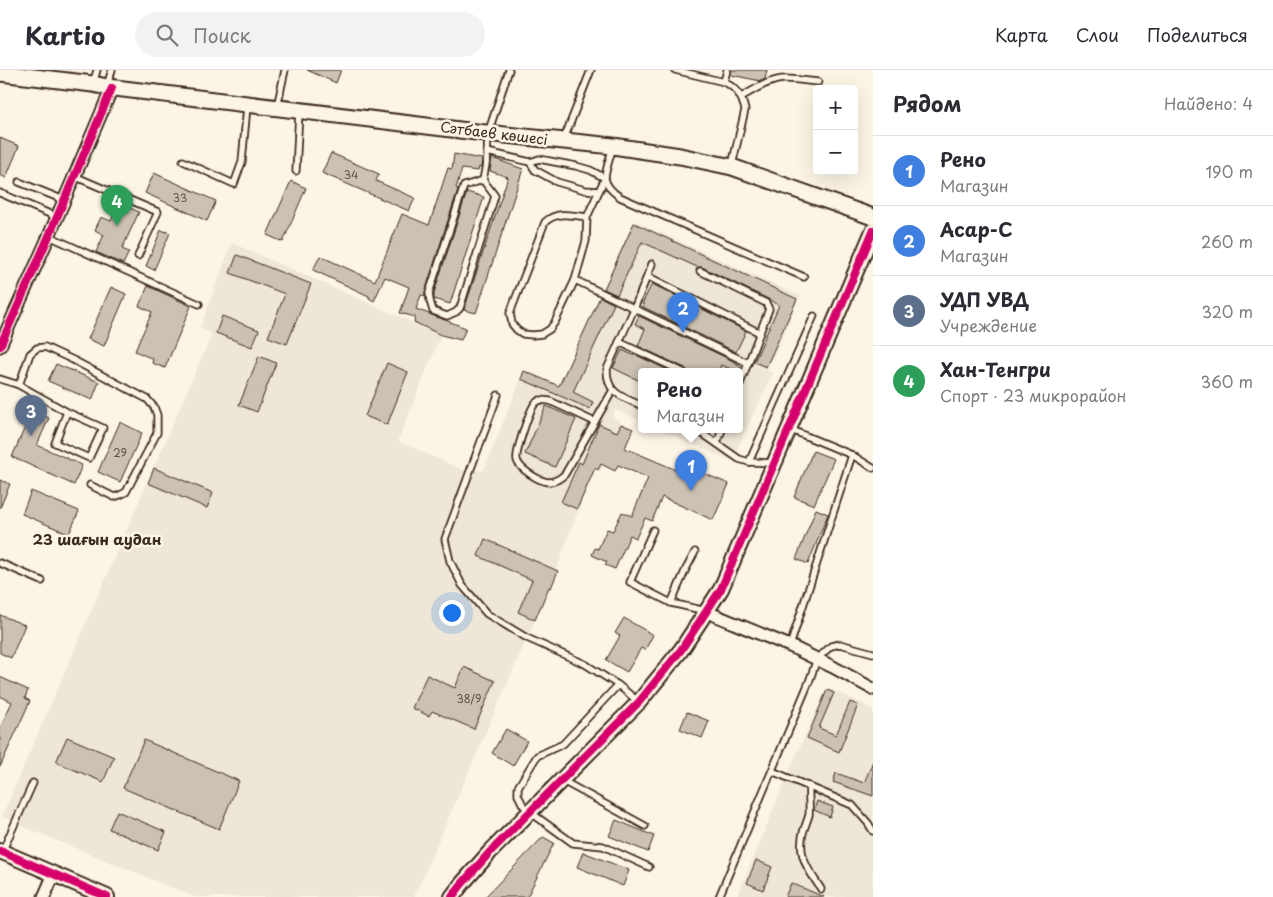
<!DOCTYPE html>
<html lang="ru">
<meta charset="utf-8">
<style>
body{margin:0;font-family:"Playpen Sans",sans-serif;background:#f2f2f3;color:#2b2b33}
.controls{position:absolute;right:15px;top:15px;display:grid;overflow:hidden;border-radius:5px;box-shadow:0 5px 20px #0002}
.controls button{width:45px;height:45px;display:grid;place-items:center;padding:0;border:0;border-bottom:1px solid #e1e1e2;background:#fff;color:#2b2b33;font:25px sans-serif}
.you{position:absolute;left:451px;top:542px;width:18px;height:18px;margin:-12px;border:4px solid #fff;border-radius:50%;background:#1a73e8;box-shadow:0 0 0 8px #1a73e833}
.badge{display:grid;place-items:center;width:32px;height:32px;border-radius:50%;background:#0b8043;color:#fff;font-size:16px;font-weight:700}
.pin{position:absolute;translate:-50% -41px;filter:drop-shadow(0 1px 2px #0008)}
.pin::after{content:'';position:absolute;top:26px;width:18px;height:15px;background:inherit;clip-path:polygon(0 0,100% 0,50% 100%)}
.popup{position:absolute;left:638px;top:298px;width:105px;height:65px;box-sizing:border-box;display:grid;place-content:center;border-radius:5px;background:#fff;filter:drop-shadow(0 1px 4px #0005);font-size:16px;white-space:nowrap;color:#7c7c81}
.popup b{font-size:19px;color:#2b2b33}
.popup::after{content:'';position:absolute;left:50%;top:100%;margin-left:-10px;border:10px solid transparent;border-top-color:#fff}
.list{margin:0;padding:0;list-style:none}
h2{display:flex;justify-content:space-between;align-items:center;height:65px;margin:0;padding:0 20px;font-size:21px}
h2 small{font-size:16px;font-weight:400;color:#7c7c81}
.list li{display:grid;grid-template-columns:32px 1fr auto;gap:15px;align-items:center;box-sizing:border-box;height:70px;padding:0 20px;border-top:1px solid #e1e1e2}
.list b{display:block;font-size:19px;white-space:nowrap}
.list p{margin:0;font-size:16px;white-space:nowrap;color:#7c7c81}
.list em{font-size:16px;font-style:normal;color:#7c7c81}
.icon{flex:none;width:28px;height:28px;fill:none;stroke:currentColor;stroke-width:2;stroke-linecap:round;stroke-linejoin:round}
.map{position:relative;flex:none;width:873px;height:827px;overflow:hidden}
header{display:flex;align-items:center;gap:30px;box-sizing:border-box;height:70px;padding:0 25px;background:#fff;border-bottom:1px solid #e1e1e2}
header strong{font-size:24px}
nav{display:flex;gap:28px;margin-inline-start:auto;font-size:18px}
.search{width:350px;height:45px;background:#f2f2f3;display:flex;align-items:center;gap:12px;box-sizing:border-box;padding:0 18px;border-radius:28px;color:#7c7c81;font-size:19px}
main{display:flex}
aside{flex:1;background:#fff}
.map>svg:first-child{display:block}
.built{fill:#eee6d6}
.building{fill:#ccc2b3;stroke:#3b2a1e}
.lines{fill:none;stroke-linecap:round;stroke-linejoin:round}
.service-casing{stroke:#3b2a1e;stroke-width:9}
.minor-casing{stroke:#3b2a1e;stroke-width:15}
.tertiary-casing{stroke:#3b2a1e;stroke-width:18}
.secondary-casing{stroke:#3b2a1e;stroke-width:19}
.service{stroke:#fcf5e5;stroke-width:5.5}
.minor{stroke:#fcf5e5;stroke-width:11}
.tertiary{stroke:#fcf5e5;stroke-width:14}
.secondary{stroke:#fcf5e5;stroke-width:15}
.cycleway-casing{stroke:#fcf5e5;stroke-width:11}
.cycleway{stroke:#d6006c;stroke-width:8}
.labels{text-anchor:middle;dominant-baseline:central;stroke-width:5;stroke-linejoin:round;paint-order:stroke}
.number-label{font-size:11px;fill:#5f5043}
.street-label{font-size:14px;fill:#3b2a1e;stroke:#fcf5e5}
.neighbourhood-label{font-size:15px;font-weight:bold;fill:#3b2a1e;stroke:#fcf5e5}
</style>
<header>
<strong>Kartio</strong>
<div class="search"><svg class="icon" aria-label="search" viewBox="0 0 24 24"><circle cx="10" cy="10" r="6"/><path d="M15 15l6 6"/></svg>Поиск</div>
<nav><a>Карта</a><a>Слои</a><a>Поделиться</a></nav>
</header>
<main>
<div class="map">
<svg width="873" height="827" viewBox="0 0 873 827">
<rect width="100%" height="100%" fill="#fcf5e5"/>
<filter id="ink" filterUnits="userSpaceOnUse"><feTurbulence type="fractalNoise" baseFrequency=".02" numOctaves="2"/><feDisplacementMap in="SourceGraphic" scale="10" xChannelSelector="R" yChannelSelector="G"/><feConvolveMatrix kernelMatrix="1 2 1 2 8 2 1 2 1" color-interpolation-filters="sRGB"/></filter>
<g filter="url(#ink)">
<g class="built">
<path d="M 634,151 L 800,226 L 767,301 L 773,303 L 731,391 L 661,360 L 740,360 L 740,302 L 642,302 L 642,351 L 615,340 L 612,347 L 621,352 L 600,401 L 595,400 L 578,441 L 556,500 L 558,501 L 551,518 L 549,517 L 527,568 L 414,827 L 195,827 L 24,757 L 2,746 L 212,264 L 200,258 L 232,173 L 441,265 L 398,371 L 465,401 L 484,400 L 524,301 L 558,316 Z"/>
<path d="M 827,617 L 873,639 L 873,689 L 864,710 L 873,714 L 873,827 L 737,827 L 797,683 Z"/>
</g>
<g class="building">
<path d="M 307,0 L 341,0 L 336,13 Z"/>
<path d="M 732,0 L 767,0 L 765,9 L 761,11 L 731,5 Z"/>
<path d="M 0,68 L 19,76 L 6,108 L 0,105 Z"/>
<path d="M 331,83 L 379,104 L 376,111 L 415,128 L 409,141 L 322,103 Z"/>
<path d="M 454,84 L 482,89 L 481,98 L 479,97 L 478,101 L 462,99 L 456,118 L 458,119 L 425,222 L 425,226 L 421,225 L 416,239 L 466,258 L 461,270 L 441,265 L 414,252 L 415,247 L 400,243 L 409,217 L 385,207 L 374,231 L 369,228 L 369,226 L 313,200 L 320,186 L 375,211 L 402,144 L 429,155 L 448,98 L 452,99 Z"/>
<path d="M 492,88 L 523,99 L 476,243 L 464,240 L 508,107 L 490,101 Z"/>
<path d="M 154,103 L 216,131 L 207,151 L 145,123 Z"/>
<path d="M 291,111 L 306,118 L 283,172 L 267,165 Z"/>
<path d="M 467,122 L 484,127 L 450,234 L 434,229 L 434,223 Z"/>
<path d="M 119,133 L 139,142 L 122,179 L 129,182 L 123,194 L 96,182 L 104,165 L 95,160 L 101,147 L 111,151 Z"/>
<path d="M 634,153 L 797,229 L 766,297 L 754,292 L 779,235 L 768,229 L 702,197 L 697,197 L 642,172 L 617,225 L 604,219 Z"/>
<path d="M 161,160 L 170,163 L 154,200 L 146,196 Z"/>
<path d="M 237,185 L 311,214 L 287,274 L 268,267 L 285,224 L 230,203 Z"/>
<path d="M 652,214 L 746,261 L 736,282 L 643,237 L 644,235 L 642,234 Z"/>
<path d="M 148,216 L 191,236 L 165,298 L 152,293 L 153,289 L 135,281 L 152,242 L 139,236 Z"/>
<path d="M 111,217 L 126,224 L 104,276 L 88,269 Z"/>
<path d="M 600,227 L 614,234 L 573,322 L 593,332 L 590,339 L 521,309 L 524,301 L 559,316 Z"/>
<path d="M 222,246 L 259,260 L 252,277 L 216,263 Z"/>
<path d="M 639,246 L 731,290 L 741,296 L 738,302 L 721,295 L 718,302 L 688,302 L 685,298 L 638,276 L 645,259 L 635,254 Z"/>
<path d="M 622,280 L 633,285 L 634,284 L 672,302 L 642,302 L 642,312 L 613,298 Z"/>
<path d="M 259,286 L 276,293 L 257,342 L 239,335 Z"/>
<path d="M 387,293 L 408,302 L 387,355 L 365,346 Z"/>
<path d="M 56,294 L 99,312 L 92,330 L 48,311 Z"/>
<path d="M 546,336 L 576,349 L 555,397 L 525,384 Z"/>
<path d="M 32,341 L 49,348 L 37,375 L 82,395 L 74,415 L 12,387 Z"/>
<path d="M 120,352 L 142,363 L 120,412 L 98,402 Z"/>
<path d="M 599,354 L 617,362 L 621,354 L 633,359 L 625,378 L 681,402 L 684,395 L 729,414 L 713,450 L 662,427 L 652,451 L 645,448 L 636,468 L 630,465 L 615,499 L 605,495 L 607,492 L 592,485 L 595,478 L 598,479 L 607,459 L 613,461 L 622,442 L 632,446 L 648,408 L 618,395 L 615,401 L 601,394 L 598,400 L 595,398 L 577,439 L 561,432 L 579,392 L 582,394 Z"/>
<path d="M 813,381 L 834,389 L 814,435 L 794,427 Z"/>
<path d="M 154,398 L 213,423 L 207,438 L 148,413 Z"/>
<path d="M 0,410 L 10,414 L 0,438 Z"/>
<path d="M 31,421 L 79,441 L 69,464 L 22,444 Z"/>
<path d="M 816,439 L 828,444 L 808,494 L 796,489 Z"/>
<path d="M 485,469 L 558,501 L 551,518 L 549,517 L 535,550 L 518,542 L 532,510 L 478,486 Z"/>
<path d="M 0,545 L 25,555 L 11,588 L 0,583 Z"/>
<path d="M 624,548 L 653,565 L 645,580 L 641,578 L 627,602 L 606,590 L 620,566 L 615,563 Z"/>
<path d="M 464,597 L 495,611 L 474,659 L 432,641 L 429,646 L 412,638 L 427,605 L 455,618 Z"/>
<path d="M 0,607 L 28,620 L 25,628 L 30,631 L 0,697 L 0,658 L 12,632 L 0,626 Z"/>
<path d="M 827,620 L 834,623 L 819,658 L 836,665 L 850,632 L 858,635 L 839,682 L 807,668 Z"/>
<path d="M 687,642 L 709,651 L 702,668 L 680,659 Z"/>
<path d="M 506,659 L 527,671 L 513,696 L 492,683 Z"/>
<path d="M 67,667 L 114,687 L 103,712 L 56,692 Z"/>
<path d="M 144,670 L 239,711 L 219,759 L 123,718 Z"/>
<path d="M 873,691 L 873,726 L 833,712 L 836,703 L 864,713 Z"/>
<path d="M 817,731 L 833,737 L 830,747 L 814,740 Z"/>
<path d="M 117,741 L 166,762 L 158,780 L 109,759 Z"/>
<path d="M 616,750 L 654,766 L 648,782 L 609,766 Z"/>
<path d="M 543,767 L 554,773 L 527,827 L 485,827 Z"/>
<path d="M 583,782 L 629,800 L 623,816 L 577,797 Z"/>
<path d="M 756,790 L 772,797 L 763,820 L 747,813 Z"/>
<path d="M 791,813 L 824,827 L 785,827 Z"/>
</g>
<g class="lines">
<g class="service-casing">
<g id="service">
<path d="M 675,0 L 724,12 C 737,18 742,27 745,40 L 732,95"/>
<path d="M 724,12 L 727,0"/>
<path d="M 93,14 L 97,0"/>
<path d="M 107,15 L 112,0"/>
<path d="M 741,27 C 754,20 770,9 786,9 C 796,9 807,11 818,12"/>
<path d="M 277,37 L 285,0"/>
<path d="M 564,69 L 591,0"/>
<path d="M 613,76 C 611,84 605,102 605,108 C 606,116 614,123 620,127 L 804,207"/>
<path d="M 487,82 L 530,92 L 539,89 L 576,96 L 590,100 L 605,108 L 587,147 L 586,171 L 575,210 L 555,252 L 550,259 L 542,264 L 533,265 L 523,264 L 517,260 L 512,254 L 510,243 L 545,152 C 557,141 572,145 587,147"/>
<path d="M 183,91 L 234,114 L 242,92 L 247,36"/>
<path d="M 530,92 L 535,100 L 557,112 L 585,120 L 599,121"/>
<path d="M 296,101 L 299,42"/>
<path d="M 74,106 L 158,142 L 138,186"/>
<path d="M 483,110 L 464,116 L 429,223 L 430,231 L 433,241 L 447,246 L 456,242 L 460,238 L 495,126 L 483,110 L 487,89 L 488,63 L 509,0"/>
<path d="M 19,112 L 64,130"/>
<path d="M 0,123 L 57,147"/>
<path d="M 49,166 L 199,234"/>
<path d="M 700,201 L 766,233 L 769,239 L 740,314"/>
<path d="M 647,206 L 760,263"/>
<path d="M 575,210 L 748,293"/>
<path d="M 619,272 L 683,302"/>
<path d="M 0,309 L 19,315 L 67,342 L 103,358 L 89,388 L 55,373 L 67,342"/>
<path d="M 19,315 L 30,284 L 37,278 L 45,277 L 73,290 L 147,329 L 154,337 L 157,345 L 157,363 L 126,422 L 120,425 L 114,427 L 90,415"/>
<path d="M 498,325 L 445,469 L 450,491 L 462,515 L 487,544 L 527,568 L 585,594 L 618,615 L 639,632"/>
<path d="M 642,336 C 622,326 607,325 607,299 L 634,239 L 652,194"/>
<path d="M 595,352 L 550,331 L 540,330 C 537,332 536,332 534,335 C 529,342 515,383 517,390 C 519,399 539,411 548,412 C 555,412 560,409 565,404 L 613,320"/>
<path d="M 789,359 L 852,385 L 873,398"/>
<path d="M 694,360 L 706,366 L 739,389 L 749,392 L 775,393"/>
<path d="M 717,373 L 722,360"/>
<path d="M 749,392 L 814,246"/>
<path d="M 653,460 L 630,512 L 671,533 L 706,541"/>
<path d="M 0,493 L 42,511"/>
<path d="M 671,533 L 686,499 L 695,482"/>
<path d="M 790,576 L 852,385"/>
<path d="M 618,615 L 563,674 L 537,686 L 518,717 L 518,725 L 523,735 L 530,742 L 573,773 L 603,776 L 649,797"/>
<path d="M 772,701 L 852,735 L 868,753 L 873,761"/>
<path d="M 561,710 L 645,756"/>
<path d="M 809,716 C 808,726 810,736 809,745 C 807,752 803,760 802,768 C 799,789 810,802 821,819"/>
<path d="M 2,782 L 33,713"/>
<path d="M 719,827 L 809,612 L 817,589 L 831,576 L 840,574 L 873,583"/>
</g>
</g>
<g class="minor-casing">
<g id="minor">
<path d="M 0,276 L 49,166 L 112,18"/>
<path d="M 707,542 L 790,576 L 833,597 L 873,619"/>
<path d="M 44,827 L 54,804"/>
</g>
</g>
<g class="tertiary-casing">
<g id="tertiary">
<path d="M 0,781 L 107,827"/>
<path d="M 452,827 L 461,815 L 490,782 L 639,632 L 681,580 L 721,519 L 873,161"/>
</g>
</g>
<g class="secondary-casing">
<path id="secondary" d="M 0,3 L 93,14 L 107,17 L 476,62 L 613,76 L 680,86 L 732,97 L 873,147"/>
</g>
<use href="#service" class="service"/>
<use href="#minor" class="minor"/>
<use href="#tertiary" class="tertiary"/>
<use href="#secondary" class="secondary"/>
<g class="cycleway-casing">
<g id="cycleway">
<path d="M 0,276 L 49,166 L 112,18"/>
<path d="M 0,781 L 107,827"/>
<path d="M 452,827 L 461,815 L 490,782 L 639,632 L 681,580 L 721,519 L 873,161"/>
</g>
</g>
<use href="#cycleway" class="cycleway"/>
</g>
</g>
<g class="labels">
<g class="number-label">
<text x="351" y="104">34</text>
<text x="180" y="127">33</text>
<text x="120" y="382">29</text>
<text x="469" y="628">38/9</text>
</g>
<g class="street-label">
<text transform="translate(494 63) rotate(7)">Сәтбаев көшесі</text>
</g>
<g class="neighbourhood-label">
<text x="97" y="468">23 шағын аудан</text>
</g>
</g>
</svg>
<div class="controls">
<button>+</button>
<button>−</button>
</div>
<div class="you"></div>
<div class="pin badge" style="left:691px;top:421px;background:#3f7fe0">1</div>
<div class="popup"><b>Рено</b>Магазин</div>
<div class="pin badge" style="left:683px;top:263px;background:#3f7fe0">2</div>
<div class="pin badge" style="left:31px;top:366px;background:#5c6f8a">3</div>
<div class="pin badge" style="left:117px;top:156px;background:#2e9e5b">4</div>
</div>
<aside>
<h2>Рядом<small>Найдено: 4</small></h2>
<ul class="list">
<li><span class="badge" style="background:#3f7fe0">1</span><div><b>Рено</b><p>Магазин</p></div><em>190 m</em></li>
<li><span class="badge" style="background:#3f7fe0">2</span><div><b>Асар-С</b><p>Магазин</p></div><em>260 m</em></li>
<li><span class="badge" style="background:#5c6f8a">3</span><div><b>УДП УВД</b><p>Учреждение</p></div><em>320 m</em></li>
<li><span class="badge" style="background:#2e9e5b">4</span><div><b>Хан-Тенгри</b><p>Спорт · 23 микрорайон</p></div><em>360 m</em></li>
</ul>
</aside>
</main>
